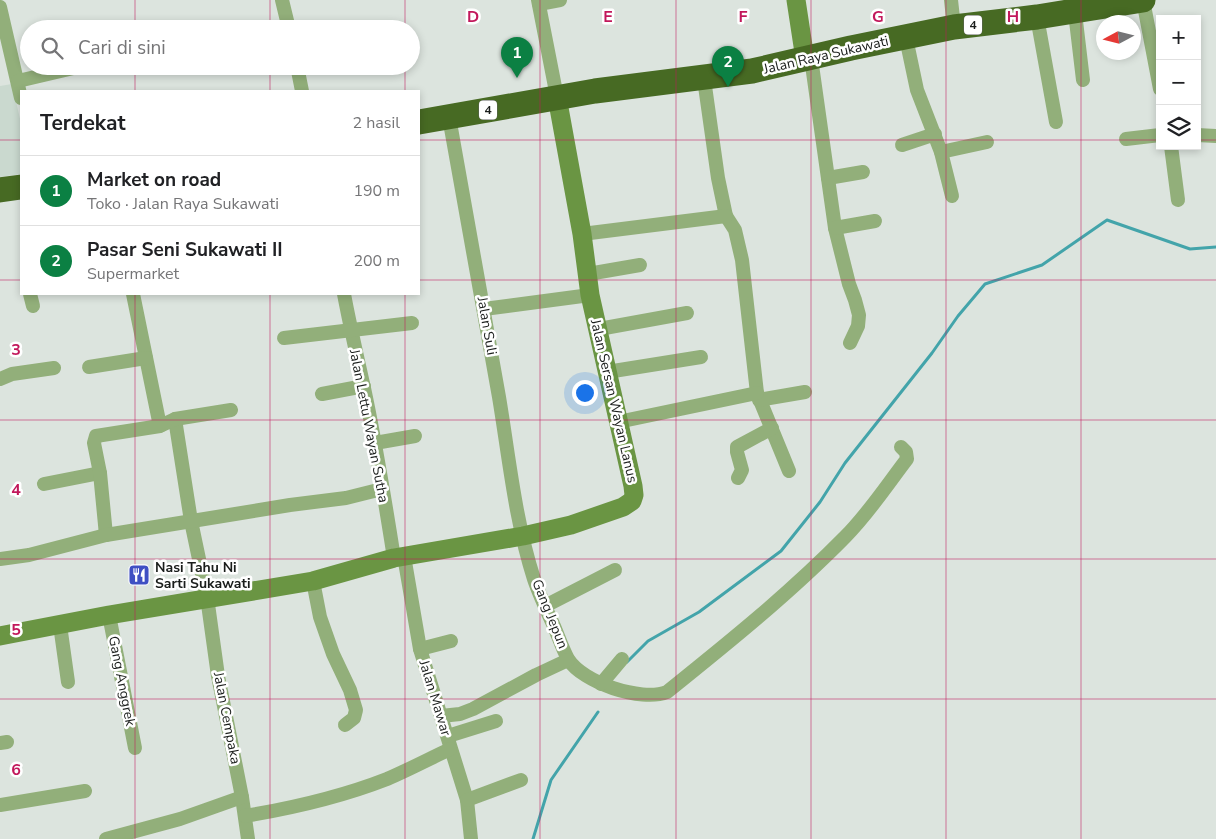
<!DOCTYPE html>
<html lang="id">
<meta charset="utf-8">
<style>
body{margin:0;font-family:"Nunito Sans",sans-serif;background:#f2f2f2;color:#202124}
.controls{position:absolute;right:15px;top:15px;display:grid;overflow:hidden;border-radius:0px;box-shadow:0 2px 8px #0003}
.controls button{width:45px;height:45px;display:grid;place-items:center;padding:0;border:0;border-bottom:1px solid #e0e0e0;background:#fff;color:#202124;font:25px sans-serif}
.compass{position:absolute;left:1096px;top:15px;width:45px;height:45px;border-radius:50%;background:#fff;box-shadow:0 2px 8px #0003;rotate:263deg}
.you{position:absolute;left:584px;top:392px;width:18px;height:18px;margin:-12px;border:4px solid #fff;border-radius:50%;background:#1a73e8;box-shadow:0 0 0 8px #1a73e833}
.badge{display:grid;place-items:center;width:32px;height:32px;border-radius:50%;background:#0b8043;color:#fff;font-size:16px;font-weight:700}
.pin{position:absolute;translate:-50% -41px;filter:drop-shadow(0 1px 2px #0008)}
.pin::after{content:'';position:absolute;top:26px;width:18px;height:15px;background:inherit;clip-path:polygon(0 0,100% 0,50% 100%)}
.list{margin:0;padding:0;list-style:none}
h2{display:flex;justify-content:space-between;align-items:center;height:65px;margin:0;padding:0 20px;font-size:21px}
h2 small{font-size:16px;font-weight:400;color:#757577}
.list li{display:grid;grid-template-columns:32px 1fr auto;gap:15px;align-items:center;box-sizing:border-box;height:70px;padding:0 20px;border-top:1px solid #e0e0e0}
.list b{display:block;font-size:19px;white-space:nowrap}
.list p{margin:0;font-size:16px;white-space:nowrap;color:#757577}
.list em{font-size:16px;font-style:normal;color:#757577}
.icon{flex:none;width:28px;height:28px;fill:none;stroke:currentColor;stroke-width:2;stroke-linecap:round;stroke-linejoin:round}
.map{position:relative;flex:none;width:1216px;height:839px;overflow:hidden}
.search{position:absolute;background:#fff;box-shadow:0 2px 8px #0003;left:20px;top:20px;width:400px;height:55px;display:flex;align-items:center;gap:12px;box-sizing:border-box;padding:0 18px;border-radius:28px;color:#757577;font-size:19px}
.panel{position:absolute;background:#fff;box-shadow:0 2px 8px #0003;left:20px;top:90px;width:400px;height:205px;border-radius:0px}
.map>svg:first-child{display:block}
.built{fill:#cad9cf}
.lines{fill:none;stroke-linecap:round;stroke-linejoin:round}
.stream{stroke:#43a4aa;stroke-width:3}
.street{stroke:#92af7a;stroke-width:14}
.secondary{stroke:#6a9543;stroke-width:19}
.highway{stroke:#476a23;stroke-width:25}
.grid{fill:none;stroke:#c2185b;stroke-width:1;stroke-opacity:0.55}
.labels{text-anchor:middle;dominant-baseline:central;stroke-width:5;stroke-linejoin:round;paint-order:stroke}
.shield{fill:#fff;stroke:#5f615f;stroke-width:1}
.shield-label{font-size:12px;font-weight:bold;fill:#1a1d1b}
.street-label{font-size:14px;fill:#1a1d1b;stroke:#fff}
.poi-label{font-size:14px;font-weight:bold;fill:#1a1d1b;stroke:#fff;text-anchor:start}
.grid-label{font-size:16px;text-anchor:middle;font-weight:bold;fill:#c2185b;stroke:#fff;stroke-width:5;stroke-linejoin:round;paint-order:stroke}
</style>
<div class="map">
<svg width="1216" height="839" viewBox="0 0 1216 839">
<rect width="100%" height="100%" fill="#dce4de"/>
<path class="built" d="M 12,84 L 21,123 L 21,174 L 0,177 L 0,86 Z"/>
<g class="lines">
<g class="stream">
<path d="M 627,662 L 648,641 L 699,612 L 781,551 L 820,502 L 845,463 L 932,353 L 958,316 L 985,284 L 1042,265 L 1107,220 L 1190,249 L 1216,247"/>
<path d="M 533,839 L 551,780 L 598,712"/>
</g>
<g class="street">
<path d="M 282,0 L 289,29"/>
<path d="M 538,0 L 557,97"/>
<path d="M 951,0 L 954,27"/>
<path d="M 1143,0 L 1160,89"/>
<path d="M 539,4 L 560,0"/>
<path d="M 1072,6 L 1076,21 L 1083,80"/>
<path d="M 0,7 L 21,98"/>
<path d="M 1037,17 L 1056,122"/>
<path d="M 906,38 L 917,90 L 941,152 L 952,196"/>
<path d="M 811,58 L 835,228 L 849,284 L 855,300 L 859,315 L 858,326 L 850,343"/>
<path d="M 297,66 L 302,91"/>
<path d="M 704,79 L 718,178 L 726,216 L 735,230 L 742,260 L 757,393 L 789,471"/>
<path d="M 18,81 L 82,66"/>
<path d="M 449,117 C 466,210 483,303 499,397 C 509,457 515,520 534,579 C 539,594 546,609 553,624 C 558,635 562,648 568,659 C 583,683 641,702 667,692 C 728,643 790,593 845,537 C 869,513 887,485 907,459 L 906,452 L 901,447"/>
<path d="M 1197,135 L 1216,136"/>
<path d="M 1126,139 L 1160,135"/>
<path d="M 902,145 L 935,134"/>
<path d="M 1171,146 L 1178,200"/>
<path d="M 941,152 L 987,142"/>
<path d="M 828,178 L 863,172"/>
<path d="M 835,228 L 875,221"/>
<path d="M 582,234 L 726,216"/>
<path d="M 588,274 L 640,265"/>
<path d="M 30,294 L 33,306"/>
<path d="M 133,294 L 160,426"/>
<path d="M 344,294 C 350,326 357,356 364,388 C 376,444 385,501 394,558"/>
<path d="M 484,309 L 590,295"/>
<path d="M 599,329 L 687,313"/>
<path d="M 284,338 L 412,323"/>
<path d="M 89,367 L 146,358"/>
<path d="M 607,372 L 701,357"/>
<path d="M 0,379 L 12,374 L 54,368"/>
<path d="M 322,394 L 364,386"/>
<path d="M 759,400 L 805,392"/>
<path d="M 175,419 L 191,521 L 207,597 L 218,676 L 242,797 L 248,839"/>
<path d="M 618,422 L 757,393"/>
<path d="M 375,443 L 415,436"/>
<path d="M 738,478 L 742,470 L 737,452 L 737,447 L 772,428"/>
<path d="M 44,484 L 100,473"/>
<path d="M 106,535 L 100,473 L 94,443 L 96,436 L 160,426 L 175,419 L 231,410"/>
<path d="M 404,556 L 420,649 L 467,800 L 471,839"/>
<path d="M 0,559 L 29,555 L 106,535 L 290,505 L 346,498 L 382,489"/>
<path d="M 313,581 L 320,617 L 333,654 L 350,690 L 356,710 L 354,718 L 345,725"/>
<path d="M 545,606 L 615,570"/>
<path d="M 109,615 L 135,748"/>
<path d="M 60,625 L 68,682"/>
<path d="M 420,649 L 451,641"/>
<path d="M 601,684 L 622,659"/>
<path d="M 441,716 L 460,714 L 473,709 L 536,675 L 568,660"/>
<path d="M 448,736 L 496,721"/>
<path d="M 0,743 L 7,742"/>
<path d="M 467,800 L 521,780"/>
<path d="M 0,805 L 85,791"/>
<path d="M 245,816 C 293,808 341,797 387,779 C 408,770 429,759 450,749"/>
<path d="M 106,839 L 180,819 L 242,797"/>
</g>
<g class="secondary">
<path d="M 796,0 L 805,59"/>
<path d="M 0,636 L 109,615 L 313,581 L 394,558 L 523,536 L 571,525 L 623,507 L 632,501 L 634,495 L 633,486 L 590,295 L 582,234 L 557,97"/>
</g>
<g class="highway">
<path d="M 419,122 L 595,91 L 752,71 L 851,48 L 954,27 L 1037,17 L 1143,0"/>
<path d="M 0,190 L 21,187"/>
</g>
</g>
<path class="grid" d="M 135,0 L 135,29M 270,0 L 270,29M 405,0 L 405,29M 540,0 L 540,839M 676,0 L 676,839M 811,0 L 811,839M 946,0 L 946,839M 1081,0 L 1081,839M 135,66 L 135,91M 270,66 L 270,91M 405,66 L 405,91M 0,140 L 21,140M 419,140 L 1160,140M 1197,140 L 1216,140M 0,280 L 21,280M 419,280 L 1216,280M 135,294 L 135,839M 270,294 L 270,839M 405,294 L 405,839M 0,420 L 1216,420M 0,559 L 1216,559M 0,699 L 1216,699"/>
<defs>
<g id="restaurant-square" transform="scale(1.125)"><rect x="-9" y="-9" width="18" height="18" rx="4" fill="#3f4fc3" stroke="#fff"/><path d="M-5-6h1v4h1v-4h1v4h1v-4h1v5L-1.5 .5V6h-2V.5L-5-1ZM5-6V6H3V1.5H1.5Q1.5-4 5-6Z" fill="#fff"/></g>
</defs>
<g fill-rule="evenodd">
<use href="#restaurant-square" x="139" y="575"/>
</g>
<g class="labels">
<g class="shield">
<rect x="964" y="15.5" width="18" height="19" rx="4"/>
<rect x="479" y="100.5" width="18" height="19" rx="4"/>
</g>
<g class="shield-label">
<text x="973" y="25">4</text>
<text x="488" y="110">4</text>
</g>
<g class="street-label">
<text transform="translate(826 55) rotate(-13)">Jalan Raya Sukawati</text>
<text transform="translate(487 326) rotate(80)">Jalan Suli</text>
<text transform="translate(614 401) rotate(77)">Jalan Sersan Wayan Lanus</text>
<text transform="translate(369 426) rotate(79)">Jalan Lettu Wayan Sutha</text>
<text transform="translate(550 614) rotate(68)">Gang Jepun</text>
<text transform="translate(122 681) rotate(79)">Gang Anggrek</text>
<text transform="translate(435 698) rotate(73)">Jalan Mawar</text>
<text transform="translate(227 718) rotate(79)">Jalan Cempaka</text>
</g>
<g class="poi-label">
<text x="155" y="567">Nasi Tahu Ni<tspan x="155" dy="16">Sarti Sukawati</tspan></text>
</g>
</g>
<g class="grid-label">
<text x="473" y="22">D</text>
<text x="608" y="22">E</text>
<text x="743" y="22">F</text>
<text x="878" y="22">G</text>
<text x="1013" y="22">H</text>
<text x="16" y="355">3</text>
<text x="16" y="495">4</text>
<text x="16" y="635">5</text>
<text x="16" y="775">6</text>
</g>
</svg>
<div class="controls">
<button>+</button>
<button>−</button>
<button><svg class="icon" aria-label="layers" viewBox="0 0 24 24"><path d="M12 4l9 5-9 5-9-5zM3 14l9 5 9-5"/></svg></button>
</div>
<svg class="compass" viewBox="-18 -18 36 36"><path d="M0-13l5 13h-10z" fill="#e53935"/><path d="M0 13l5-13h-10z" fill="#757577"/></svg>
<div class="you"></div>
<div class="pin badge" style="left:517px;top:78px">1</div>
<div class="pin badge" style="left:728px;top:87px">2</div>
<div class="search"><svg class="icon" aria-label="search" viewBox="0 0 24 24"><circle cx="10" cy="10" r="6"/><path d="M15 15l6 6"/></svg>Cari di sini</div>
<section class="panel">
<h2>Terdekat<small>2 hasil</small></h2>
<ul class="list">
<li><span class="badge">1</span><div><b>Market on road</b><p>Toko · Jalan Raya Sukawati</p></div><em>190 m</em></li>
<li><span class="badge">2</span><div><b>Pasar Seni Sukawati II</b><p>Supermarket</p></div><em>200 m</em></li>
</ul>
</section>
</div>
